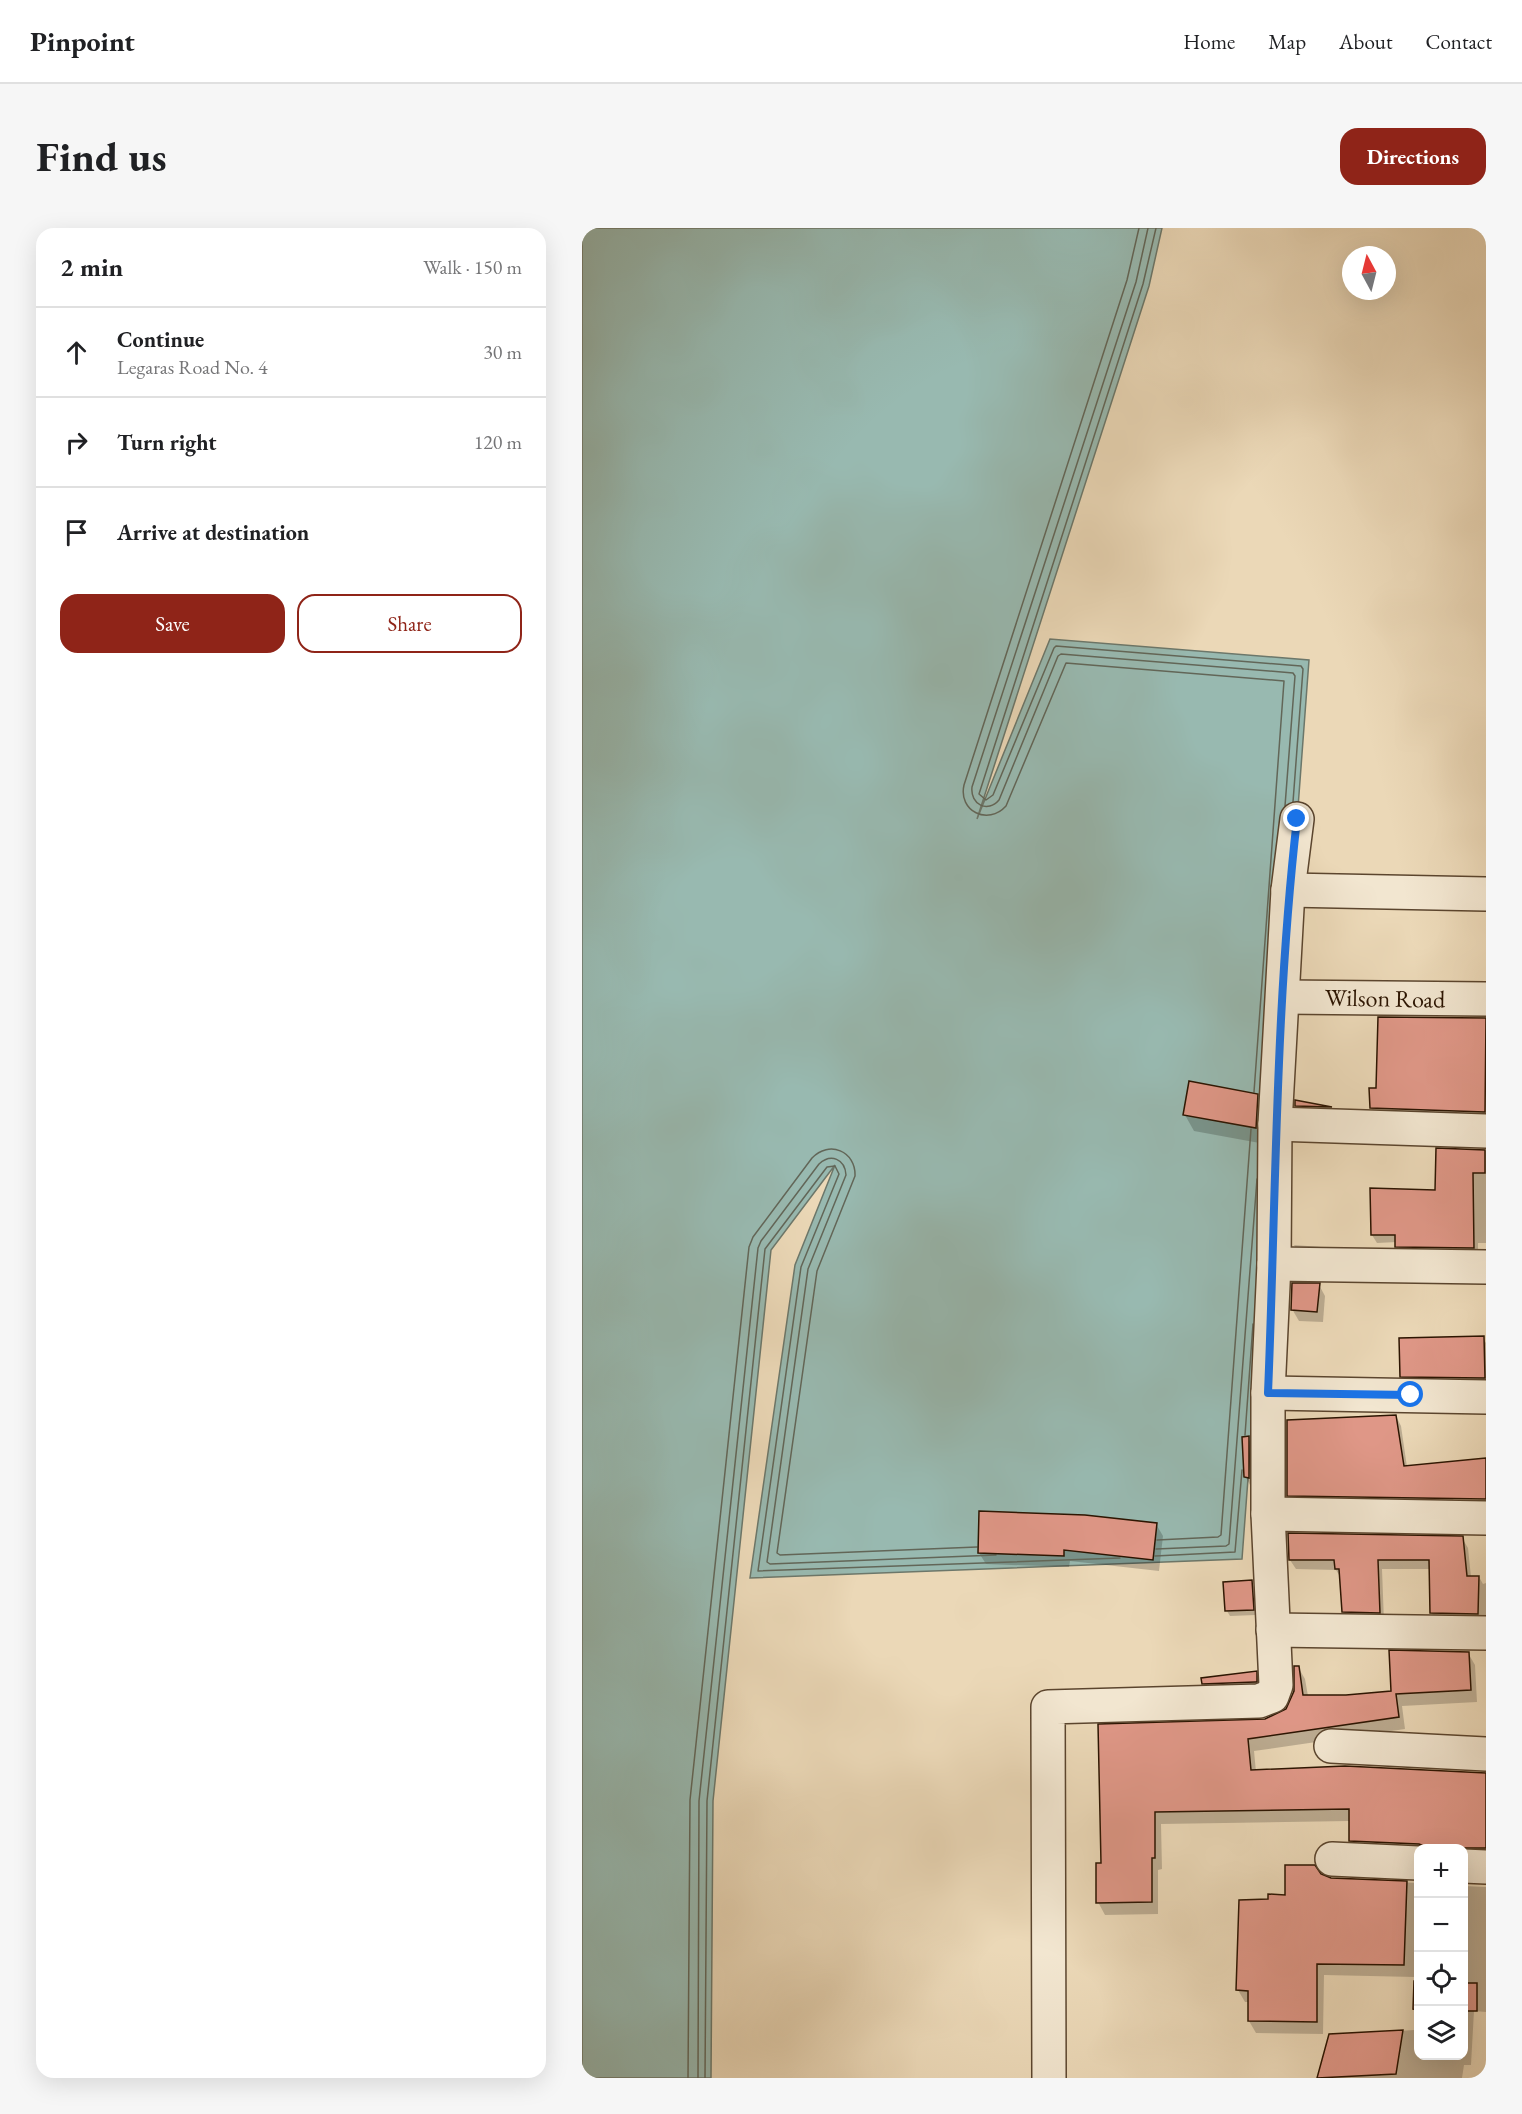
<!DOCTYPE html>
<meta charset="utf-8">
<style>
body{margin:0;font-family:"EB Garamond",serif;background:#f6f6f6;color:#202124}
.controls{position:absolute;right:18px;bottom:18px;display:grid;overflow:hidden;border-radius:12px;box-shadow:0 6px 24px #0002}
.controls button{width:54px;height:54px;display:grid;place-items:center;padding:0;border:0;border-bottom:2px solid #e0e0e0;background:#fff;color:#202124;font:30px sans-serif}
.compass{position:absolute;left:760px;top:18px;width:54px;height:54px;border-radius:50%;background:#fff;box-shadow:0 6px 24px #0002;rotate:353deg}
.stop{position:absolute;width:18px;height:18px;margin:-14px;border:4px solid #1a73e8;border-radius:50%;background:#fff}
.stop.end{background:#1a73e8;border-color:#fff;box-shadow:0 2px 6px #0008}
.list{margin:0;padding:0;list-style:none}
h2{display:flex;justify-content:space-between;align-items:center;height:78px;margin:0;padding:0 24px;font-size:26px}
h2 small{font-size:20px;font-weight:400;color:#757577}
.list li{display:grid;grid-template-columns:39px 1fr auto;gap:18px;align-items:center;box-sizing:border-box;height:90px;padding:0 24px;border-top:2px solid #e0e0e0}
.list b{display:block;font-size:22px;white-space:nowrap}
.list p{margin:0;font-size:20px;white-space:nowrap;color:#757577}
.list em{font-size:20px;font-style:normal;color:#757577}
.actions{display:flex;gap:12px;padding:18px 24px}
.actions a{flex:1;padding:14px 0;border:2px solid #8f2418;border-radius:18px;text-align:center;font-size:21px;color:#8f2418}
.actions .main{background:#8f2418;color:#fff}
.icon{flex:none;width:33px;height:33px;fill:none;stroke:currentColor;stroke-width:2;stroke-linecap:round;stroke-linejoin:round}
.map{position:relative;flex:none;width:904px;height:1850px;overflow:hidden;border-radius:18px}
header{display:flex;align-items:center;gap:36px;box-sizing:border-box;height:84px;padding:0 30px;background:#fff;border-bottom:2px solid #e0e0e0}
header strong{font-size:28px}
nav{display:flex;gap:33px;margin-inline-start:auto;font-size:21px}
.intro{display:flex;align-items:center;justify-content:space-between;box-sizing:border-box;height:144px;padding:0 36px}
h1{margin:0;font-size:42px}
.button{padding:15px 27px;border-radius:18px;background:#8f2418;color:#fff;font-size:21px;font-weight:700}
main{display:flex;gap:36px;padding:0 36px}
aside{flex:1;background:#fff;border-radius:18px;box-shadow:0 6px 24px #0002}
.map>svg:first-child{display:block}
.water{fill:#98b9b0;stroke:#6c776a;stroke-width:1.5}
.shadow{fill:#0003}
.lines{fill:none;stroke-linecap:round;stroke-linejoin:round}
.shore{stroke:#626658;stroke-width:1.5}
.building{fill:#df9787;stroke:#2b1401;stroke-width:1.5}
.street-casing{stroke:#5b452e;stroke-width:36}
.street{stroke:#f2e6d0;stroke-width:33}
.route{stroke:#1a73e8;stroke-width:8}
.labels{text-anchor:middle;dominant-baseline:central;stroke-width:4.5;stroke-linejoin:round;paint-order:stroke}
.street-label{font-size:24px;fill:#2b1401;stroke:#f2e6d0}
</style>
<header>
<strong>Pinpoint</strong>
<nav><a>Home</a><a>Map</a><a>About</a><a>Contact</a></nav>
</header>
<div class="intro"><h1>Find us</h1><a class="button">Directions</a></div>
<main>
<aside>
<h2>2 min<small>Walk · 150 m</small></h2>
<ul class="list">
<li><svg class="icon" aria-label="ahead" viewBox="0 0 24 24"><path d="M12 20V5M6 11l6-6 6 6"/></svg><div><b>Continue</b><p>Legaras Road No. 4</p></div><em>30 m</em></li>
<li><svg class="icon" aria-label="right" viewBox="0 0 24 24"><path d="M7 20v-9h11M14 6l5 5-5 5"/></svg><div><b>Turn right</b></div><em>120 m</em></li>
<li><svg class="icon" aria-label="arrive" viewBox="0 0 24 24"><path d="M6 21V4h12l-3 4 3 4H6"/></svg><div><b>Arrive at destination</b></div></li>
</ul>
<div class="actions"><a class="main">Save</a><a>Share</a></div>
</aside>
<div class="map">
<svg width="904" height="1850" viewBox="0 0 904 1850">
<rect width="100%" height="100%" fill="#ebd8b7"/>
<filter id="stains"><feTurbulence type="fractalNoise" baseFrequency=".00333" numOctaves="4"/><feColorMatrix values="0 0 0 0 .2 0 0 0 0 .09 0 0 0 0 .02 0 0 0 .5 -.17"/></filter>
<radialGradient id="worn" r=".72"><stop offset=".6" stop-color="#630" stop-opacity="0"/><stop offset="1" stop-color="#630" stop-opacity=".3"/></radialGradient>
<path class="water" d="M 0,0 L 580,0 L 567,58 L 395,591 L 468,411 L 727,432 L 660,1331 L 168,1350 L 213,1037 L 253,937 L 189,1022 L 131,1573 L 129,1850 L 0,1850 Z"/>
<g class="shadow">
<path d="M 797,790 L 904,791 L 904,892 L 794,888 L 789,880 L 795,862 Z"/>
<path d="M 675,867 L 685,884 L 683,916 L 612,903 L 603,887 Z"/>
<path d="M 714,874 L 749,880 L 758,895 L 724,894 L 714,878 Z"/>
<path d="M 855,922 L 904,923 L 904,1015 L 896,1015 L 896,1028 L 820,1027 L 815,1014 L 795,1015 L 790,1007 L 854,963 Z"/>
<path d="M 712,1017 L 739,1019 L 745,1028 L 719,1028 Z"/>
<path d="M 737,1057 L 743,1068 L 741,1094 L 717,1093 L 710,1081 Z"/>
<path d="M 901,1110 L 904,1115 L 904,1159 L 825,1158 L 819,1148 Z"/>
<path d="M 814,1188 L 819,1198 L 825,1239 L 869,1245 L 872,1280 L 712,1277 L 706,1267 Z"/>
<path d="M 666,1210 L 672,1220 L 672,1259 L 669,1259 L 664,1249 Z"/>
<path d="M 574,1296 L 581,1308 L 577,1343 L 488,1333 L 487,1339 L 404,1336 L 397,1325 Z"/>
<path d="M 880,1310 L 886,1320 L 889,1349 L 897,1349 L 901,1356 L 904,1355 L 904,1395 L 855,1395 L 850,1385 L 849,1341 L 800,1341 L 802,1394 L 767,1393 L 762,1384 L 759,1350 L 754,1342 L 714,1341 L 708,1332 Z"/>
<path d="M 669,1353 L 672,1359 L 674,1387 L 648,1388 L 645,1383 Z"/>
<path d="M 886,1425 L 893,1437 L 895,1474 L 820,1478 L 823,1501 L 672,1523 L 674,1544 L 904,1546 L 904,1632 L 882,1633 L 882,1620 L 836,1620 L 775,1625 L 768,1613 L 768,1593 L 579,1596 L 580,1641 L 576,1642 L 576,1686 L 523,1687 L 516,1674 L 521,1637 L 517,1498 L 684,1492 L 704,1483 L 709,1475 L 716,1439 L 723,1451 L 726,1468 L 764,1469 L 811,1464 Z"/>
<path d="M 674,1445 L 677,1450 L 677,1459 L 624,1461 L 621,1455 Z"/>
<path d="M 738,1648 L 749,1651 L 836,1655 L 836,1828 L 882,1828 L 882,1658 L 904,1659 L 904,1784 L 892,1783 L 889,1837 L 882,1837 L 880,1850 L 737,1850 L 748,1808 L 832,1802 L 833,1749 L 742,1747 L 741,1806 L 674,1805 L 667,1793 L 667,1774 L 663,1774 L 656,1762 L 688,1673 L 704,1668 Z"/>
</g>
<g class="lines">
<g class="shore">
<path d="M 557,0 L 545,52 L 382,557 C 376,583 406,598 424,578 L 484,435 L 702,453 L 672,864"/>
<path d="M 566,0 L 554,54 L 390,559 C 388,577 406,585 417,572 L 476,428 L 479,426 L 711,445 L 713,448 L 703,578"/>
<path d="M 574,0 L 561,56 L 397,566 L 404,572 L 411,567 L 472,420 L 474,418 L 719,438 L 721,441 L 711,574"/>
<path d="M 663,1207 L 671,1096"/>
<path d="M 575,1312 L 636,1309 L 639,1307 L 669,901"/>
<path d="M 574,1321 L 644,1318 L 647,1316 L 675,951"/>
<path d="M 573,1328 L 653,1324 L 660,1242"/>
<path d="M 106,1850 L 108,1572 L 167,1019 L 171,1009 L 230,930 C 247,912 274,923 273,948 L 235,1043 L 195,1325 L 198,1327 L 395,1319"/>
<path d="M 116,1850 L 117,1573 L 176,1020 L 179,1013 L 237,936 C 249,925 263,931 264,947 L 226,1041 L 185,1334 L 188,1336 L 414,1327"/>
<path d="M 123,1850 L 125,1573 L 183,1021 L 245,939 L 253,938 L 257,946 L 219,1039 L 176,1343 L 538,1330"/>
</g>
</g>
<g class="building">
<path d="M 796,789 L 904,790 L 903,884 L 788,880 L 787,860 L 794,860 Z"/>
<path d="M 607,853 L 676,866 L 674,900 L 601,887 Z"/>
<path d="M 713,872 L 750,879 L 713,878 Z"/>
<path d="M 854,920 L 903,922 L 903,945 L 891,945 L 892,1020 L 813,1019 L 813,1007 L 789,1007 L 788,960 L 853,962 Z"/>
<path d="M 710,1055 L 738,1055 L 735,1084 L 709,1082 Z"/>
<path d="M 902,1108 L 903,1150 L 818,1149 L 817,1110 Z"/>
<path d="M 814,1187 L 822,1238 L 904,1230 L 904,1271 L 705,1268 L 705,1192 Z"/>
<path d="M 667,1208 L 667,1250 L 662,1249 L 660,1209 Z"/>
<path d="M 397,1283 L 503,1287 L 575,1295 L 571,1332 L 482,1322 L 482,1328 L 396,1325 Z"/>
<path d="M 706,1305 L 881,1308 L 885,1348 L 897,1348 L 896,1386 L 848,1385 L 847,1332 L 796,1332 L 798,1385 L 760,1384 L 757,1341 L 753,1341 L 752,1332 L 707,1332 Z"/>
<path d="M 670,1352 L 672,1382 L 643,1383 L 641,1354 Z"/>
<path d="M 807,1422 L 887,1424 L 889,1462 L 814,1466 L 817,1489 L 666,1511 L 669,1542 L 763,1538 L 904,1545 L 904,1620 L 847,1620 L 837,1616 L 767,1613 L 767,1581 L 573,1584 L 573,1630 L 570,1630 L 570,1674 L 514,1675 L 514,1635 L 519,1635 L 516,1496 L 683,1491 L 704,1481 L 712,1463 L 712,1438 L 717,1438 L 721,1467 L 764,1467 L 809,1463 Z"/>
<path d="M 675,1443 L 675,1454 L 673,1454 L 620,1456 L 619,1450 Z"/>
<path d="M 703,1637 L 733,1637 L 739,1646 L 749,1650 L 825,1653 L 822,1737 L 735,1736 L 735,1794 L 666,1793 L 666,1763 L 654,1762 L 657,1672 L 686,1671 L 686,1666 L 703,1667 Z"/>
<path d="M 832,1753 L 837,1753 L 837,1782 L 831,1781 Z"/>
<rect x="882" y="1755" width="13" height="28"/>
<path d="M 821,1802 L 814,1846 L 735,1850 L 747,1806 Z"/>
</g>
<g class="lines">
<g class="street-casing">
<g id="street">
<path d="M 706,662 L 904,666"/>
<path d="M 701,769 L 904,771"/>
<path d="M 693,896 L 904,903"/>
<path d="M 692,1036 L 904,1039"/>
<path d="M 686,1165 L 904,1169"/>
<path d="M 686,1286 L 904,1290"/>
<path d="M 691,1402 L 904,1405"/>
<path d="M 749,1518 L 904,1526"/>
<path d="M 750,1631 L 836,1635"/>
<path d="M 882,1638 L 904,1639"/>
<path d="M 467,1850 L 466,1479 L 677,1473 L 690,1468 L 694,1457 L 686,1286 L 686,1165 L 692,1036 L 693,896 L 706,662 L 715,591"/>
</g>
</g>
<use href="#street" class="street"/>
</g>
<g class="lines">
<path class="route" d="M 715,591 C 693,782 694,974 686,1165 L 829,1167"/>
</g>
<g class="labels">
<g class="street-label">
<text transform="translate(803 770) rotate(1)">Wilson Road</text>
</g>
</g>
<rect width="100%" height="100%" filter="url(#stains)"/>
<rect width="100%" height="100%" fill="url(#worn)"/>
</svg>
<div class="controls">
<button>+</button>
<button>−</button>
<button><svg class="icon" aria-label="locate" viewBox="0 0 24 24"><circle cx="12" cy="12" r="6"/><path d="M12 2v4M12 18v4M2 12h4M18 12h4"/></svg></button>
<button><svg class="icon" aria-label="layers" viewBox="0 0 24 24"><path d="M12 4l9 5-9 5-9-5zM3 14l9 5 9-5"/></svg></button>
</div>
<svg class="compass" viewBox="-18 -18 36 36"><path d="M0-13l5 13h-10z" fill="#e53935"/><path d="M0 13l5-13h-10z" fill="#757577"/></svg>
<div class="stop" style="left:829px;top:1167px"></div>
<div class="stop end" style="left:715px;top:591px"></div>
</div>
</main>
